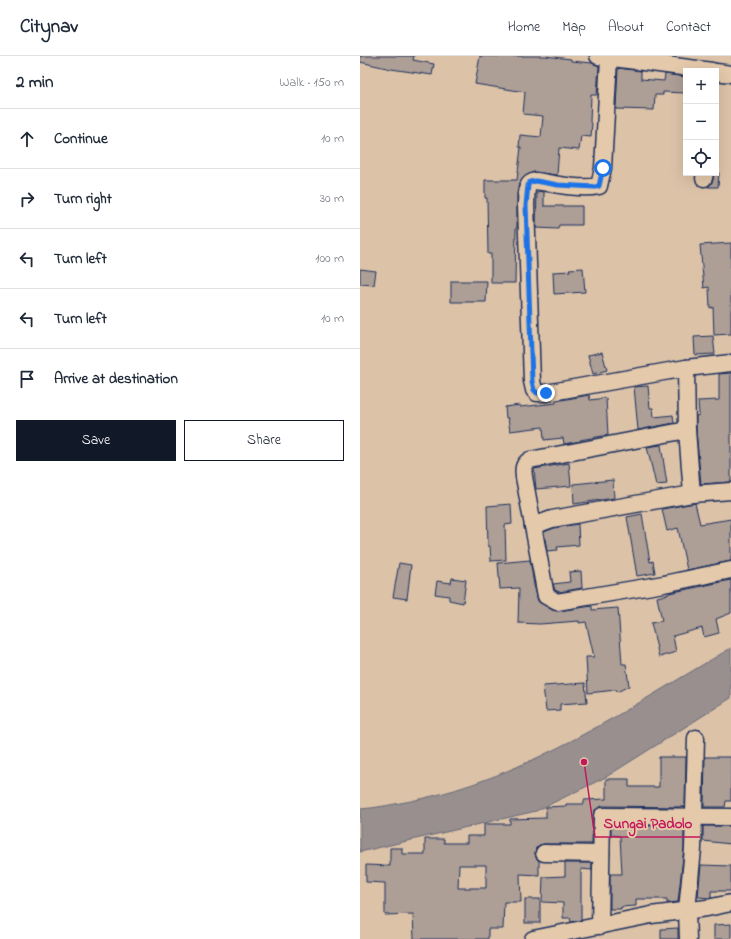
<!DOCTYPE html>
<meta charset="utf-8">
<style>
body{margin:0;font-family:"Indie Flower",sans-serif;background:#f2f2f3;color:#1f2937}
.controls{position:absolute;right:12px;top:12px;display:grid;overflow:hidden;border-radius:0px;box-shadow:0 4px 16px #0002}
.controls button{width:36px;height:36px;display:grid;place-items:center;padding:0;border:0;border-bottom:1px solid #e0e1e3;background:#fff;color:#1f2937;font:20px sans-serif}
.stop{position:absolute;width:12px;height:12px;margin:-9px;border:3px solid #1a73e8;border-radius:50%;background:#fff}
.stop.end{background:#1a73e8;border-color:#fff;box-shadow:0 1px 4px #0008}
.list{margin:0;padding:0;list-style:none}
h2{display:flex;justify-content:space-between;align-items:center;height:52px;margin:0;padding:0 16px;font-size:17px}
h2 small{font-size:13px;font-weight:400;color:#747a83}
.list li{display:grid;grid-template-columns:26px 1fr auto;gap:12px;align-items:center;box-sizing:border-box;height:60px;padding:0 16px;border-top:1px solid #e0e1e3}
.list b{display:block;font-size:15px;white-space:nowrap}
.list em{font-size:13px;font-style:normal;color:#747a83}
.actions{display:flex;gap:8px;padding:12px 16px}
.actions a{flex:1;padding:9px 0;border:1px solid #111827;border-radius:0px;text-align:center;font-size:14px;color:#111827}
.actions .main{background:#111827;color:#fff}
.icon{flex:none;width:22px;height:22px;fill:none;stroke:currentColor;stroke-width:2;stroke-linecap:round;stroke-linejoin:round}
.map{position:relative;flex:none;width:371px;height:883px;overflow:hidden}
header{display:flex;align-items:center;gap:24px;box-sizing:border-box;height:56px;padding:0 20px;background:#fff;border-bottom:1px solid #e0e1e3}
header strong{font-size:19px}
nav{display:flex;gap:22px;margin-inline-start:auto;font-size:14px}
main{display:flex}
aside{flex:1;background:#fff}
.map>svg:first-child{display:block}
.water{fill:#988f8e;stroke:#66697b}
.building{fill:#ad9e96;stroke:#1b2f5e;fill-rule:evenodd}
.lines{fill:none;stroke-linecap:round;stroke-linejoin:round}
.minor-casing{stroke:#1b2f5e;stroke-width:19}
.minor{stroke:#e4c9ab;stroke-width:16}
.route{stroke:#1a73e8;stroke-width:5}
.leader{fill:none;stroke:#c2185b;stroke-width:1.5}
.callout-dot{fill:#c2185b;stroke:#e4c9ab;stroke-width:1.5}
.callout-label{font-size:15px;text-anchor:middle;font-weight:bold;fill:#c2185b;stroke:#e4c9ab;stroke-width:4;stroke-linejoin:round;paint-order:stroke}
</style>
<header>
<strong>Citynav</strong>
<nav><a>Home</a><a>Map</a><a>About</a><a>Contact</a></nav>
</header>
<main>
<aside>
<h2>2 min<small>Walk · 150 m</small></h2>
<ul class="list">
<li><svg class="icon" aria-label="ahead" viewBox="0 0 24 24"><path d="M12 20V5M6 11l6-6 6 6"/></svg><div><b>Continue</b></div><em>10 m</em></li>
<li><svg class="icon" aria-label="right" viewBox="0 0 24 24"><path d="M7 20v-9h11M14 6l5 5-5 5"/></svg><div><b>Turn right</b></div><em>30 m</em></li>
<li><svg class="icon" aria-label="left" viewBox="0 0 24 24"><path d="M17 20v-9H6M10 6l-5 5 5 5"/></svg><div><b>Turn left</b></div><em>100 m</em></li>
<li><svg class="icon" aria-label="left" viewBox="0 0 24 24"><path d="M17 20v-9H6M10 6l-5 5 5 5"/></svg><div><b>Turn left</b></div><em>10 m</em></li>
<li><svg class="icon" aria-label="arrive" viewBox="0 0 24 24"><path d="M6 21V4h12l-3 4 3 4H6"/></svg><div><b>Arrive at destination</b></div></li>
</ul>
<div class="actions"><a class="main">Save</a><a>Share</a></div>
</aside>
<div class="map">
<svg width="371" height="883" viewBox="0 0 371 883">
<rect width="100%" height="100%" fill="#dcc3a8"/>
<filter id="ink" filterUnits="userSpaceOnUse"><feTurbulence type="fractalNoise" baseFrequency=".025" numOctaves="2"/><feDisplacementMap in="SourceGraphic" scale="8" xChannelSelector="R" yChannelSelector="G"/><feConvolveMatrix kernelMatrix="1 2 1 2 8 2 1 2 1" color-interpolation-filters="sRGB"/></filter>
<g filter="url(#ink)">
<path class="water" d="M 371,592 L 371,642 L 246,721 L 176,755 L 0,796 L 0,753 C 17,752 34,748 51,745 C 169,721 268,652 371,592 Z"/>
<g class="building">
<path d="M 0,0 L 54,0 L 53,4 L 74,8 L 72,19 L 31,13 L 0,6 Z"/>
<path d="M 120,0 L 185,0 L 211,3 L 211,5 L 232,7 L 239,10 L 237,39 L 231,39 L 230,66 L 232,67 L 231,81 L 221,80 L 219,94 L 199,92 L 197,119 L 173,116 L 164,121 L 159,128 L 157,137 L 157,172 L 156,172 L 155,227 L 131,227 L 131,198 L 128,198 L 127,142 L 125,142 L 125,124 L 157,124 L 161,91 L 159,91 L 160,79 L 181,81 L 183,60 L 163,58 L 165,36 L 115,28 Z"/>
<path d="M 258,12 L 281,15 L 281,23 L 304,25 L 305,18 L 326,21 L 326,37 L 303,36 L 303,39 L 295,39 L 294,54 L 256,53 Z"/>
<path d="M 354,117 L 359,117 L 358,131 L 348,131 L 351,128 L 353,124 Z"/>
<path d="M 177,135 L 184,136 L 184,150 L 222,150 L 222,169 L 199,169 L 198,173 L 176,172 Z"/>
<path d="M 371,187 L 371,278 L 354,279 L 353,251 L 350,252 L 349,231 L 344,232 L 340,189 Z"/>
<path d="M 223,212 L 225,236 L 194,238 L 193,216 L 210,215 L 209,213 Z"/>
<path d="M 0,213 L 16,215 L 14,229 L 0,228 Z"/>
<path d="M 91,225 L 127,225 L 126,246 L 91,246 Z"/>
<path d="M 353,280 L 355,298 L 335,299 L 334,281 Z"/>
<path d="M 242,296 L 247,314 L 233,318 L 228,299 Z"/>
<path d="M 371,317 L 371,426 L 341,428 L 336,374 L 336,360 L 339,359 L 338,345 L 359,344 L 359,318 Z"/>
<path d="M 288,330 L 290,352 L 293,352 L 294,361 L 313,359 L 314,367 L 278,374 L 274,331 Z"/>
<path d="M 229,339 L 230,344 L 246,342 L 248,379 L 220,384 L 221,385 L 204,388 L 203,382 L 184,384 L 183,371 L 150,375 L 148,362 L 146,362 L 145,351 L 160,349 L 160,351 L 196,347 L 196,345 Z"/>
<path d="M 301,389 L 307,428 L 296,429 L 287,391 Z"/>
<path d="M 209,407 L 211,430 L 176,433 L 174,413 Z"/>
<path d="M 253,424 L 254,442 L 214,448 L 213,428 Z"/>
<path d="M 335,447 L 340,468 L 371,463 L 371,505 L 327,514 L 318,472 L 307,475 L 302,453 Z"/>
<path d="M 151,448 L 152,468 L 145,469 L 146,504 L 131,505 L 130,490 L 128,490 L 127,450 Z"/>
<path d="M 282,458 L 290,506 L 293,505 L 295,517 L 277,520 L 267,461 Z"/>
<path d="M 218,468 L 219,489 L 197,491 L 198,494 L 187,495 L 184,476 L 194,472 Z"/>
<path d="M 170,504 L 174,529 L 178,545 L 192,554 L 199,555 L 232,550 L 232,554 L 258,552 L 262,608 L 266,608 L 269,630 L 257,636 L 256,634 L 228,637 L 226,601 L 234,601 L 226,566 L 219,567 L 219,565 L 180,568 L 158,567 L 159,532 L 140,533 L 138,507 Z"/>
<path d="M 39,507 L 51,509 L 47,543 L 33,541 Z"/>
<path d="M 221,515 L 222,532 L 199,536 L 195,534 L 193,528 L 210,526 L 209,516 Z"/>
<path d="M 92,522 L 106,524 L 103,547 L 89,544 L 89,540 L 75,538 L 77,525 L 91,527 Z"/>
<path d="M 371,524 L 371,557 L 356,563 L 359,577 L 344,581 L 342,572 L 313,580 L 316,596 L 299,601 L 291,567 L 302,565 L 297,541 L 309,538 L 309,537 Z"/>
<path d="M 225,627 L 227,646 L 200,648 L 200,654 L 186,655 L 183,630 Z"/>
<path d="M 299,701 L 326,701 L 325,751 L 242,750 L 238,752 L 234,755 L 233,759 L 232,788 L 184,788 L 179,789 L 176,792 L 175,797 L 176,802 L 179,805 L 179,819 L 160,818 L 161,846 L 144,846 L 143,873 L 128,873 L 128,883 L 54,883 L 53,858 L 25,859 L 25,827 L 6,826 L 6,809 L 30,810 L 30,792 L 42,792 L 42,798 L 65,798 L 65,783 L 84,783 L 84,787 L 107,787 L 107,780 L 124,780 L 124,768 L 150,768 L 150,763 L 186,762 L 186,751 L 206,750 L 206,748 L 224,748 L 224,744 L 246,743 L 246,723 L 269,723 L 269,731 L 299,731 ZM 99,809 L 126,809 L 126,832 L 98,832 Z"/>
<path d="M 345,701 L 371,701 L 371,745 L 366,745 L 365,751 L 344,751 Z"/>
<path d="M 251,770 L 324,770 L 324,792 L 318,846 L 307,847 L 307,843 L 276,843 L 276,850 L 261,851 L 261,853 L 250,853 L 250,818 L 262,818 L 260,780 L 251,779 Z"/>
<path d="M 343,770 L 371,770 L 371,788 L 343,785 Z"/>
<path d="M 205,807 L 232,807 L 232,814 L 221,813 L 221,864 L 211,866 L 210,862 L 203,862 L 203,847 L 182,846 L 183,821 L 205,820 Z"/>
<path d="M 341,809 L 371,810 L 371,835 L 351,835 L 351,842 L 338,841 Z"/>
<rect x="165" y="843" width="15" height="24"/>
<path d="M 371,868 L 371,883 L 354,883 L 354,869 Z"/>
<path d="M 318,872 L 318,883 L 301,883 L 301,873 Z"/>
</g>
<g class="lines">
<g class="minor-casing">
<g id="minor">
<path d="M 238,0 L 352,15"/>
<path d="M 249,2 L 243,112 L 239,130 C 221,134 194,128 176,125 C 164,127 167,139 166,149 L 172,325 L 174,334 L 177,337 L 186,337 L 326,312 L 371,307"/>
<path d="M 356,16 L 371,18"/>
<path d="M 344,122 L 345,117"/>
<path d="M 326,312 L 327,374 L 332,438"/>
<path d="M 327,374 L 170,404 C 163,408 163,413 164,421 L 186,540 L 197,546 L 304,528 L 371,514"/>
<path d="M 173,470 L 192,463 L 332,438 L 371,435"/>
<path d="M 184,797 L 241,798"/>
<path d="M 240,870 L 242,760 L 371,761"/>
<path d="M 173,883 L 291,859 L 347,852 L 371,847"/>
<path d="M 328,883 L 327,854 L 333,793 L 336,682"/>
</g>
</g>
<use href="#minor" class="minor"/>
</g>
</g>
<g class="lines" filter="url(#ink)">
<path class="route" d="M 186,337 L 177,337 L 174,334 L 172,325 L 166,149 L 168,129 L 170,126 L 176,125 L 198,129 L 235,131 L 239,130 L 243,112"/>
</g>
<path class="leader" d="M224 706L235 781H340"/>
<circle class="callout-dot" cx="224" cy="706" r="4"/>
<g class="callout-label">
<text x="288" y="772">Sungai Padolo</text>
</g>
</svg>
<div class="controls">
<button>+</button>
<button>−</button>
<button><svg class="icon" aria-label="locate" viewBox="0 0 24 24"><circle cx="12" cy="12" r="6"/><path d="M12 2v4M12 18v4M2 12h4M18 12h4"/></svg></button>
</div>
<div class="stop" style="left:243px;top:112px"></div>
<div class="stop end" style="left:186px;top:337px"></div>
</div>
</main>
